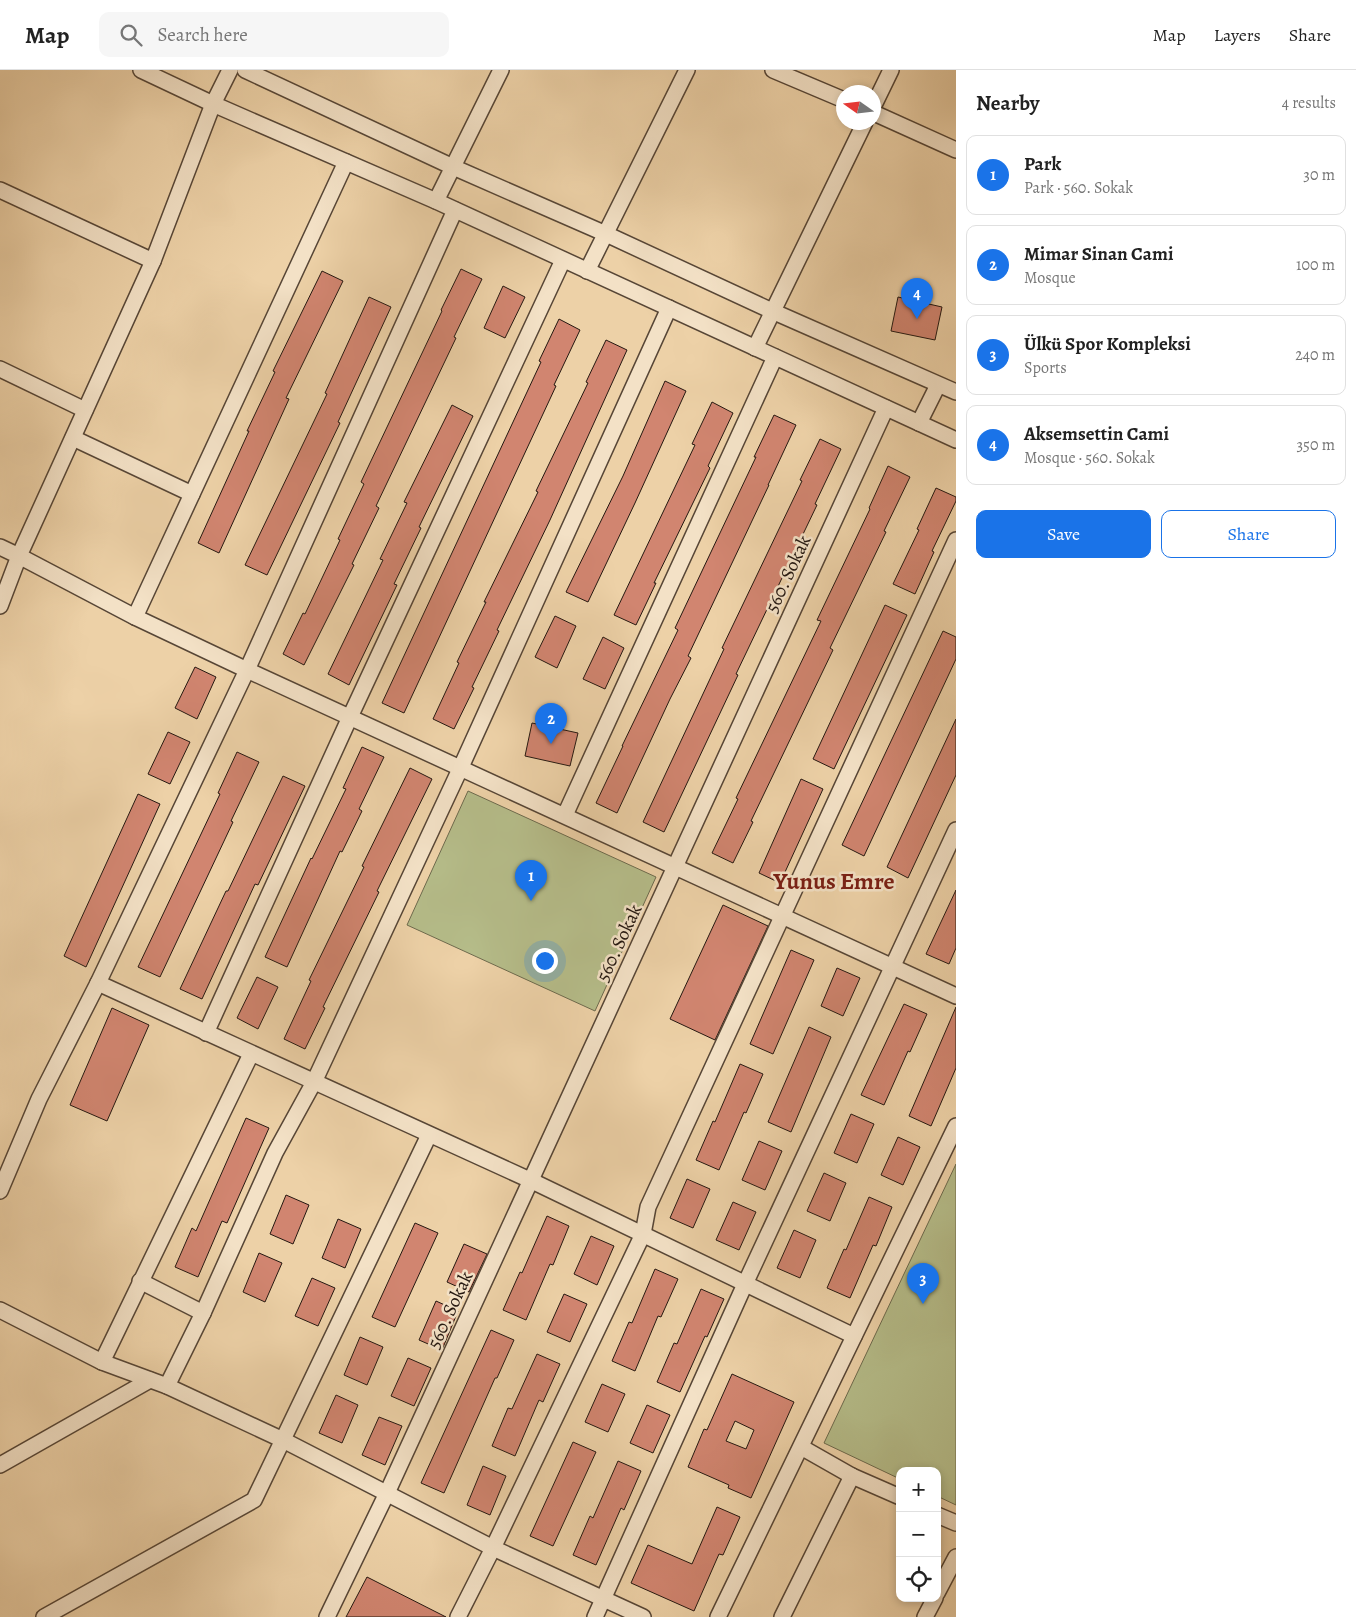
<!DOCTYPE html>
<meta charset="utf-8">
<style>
body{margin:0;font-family:Alegreya,serif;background:#f6f6f6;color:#222}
.controls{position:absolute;right:15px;bottom:15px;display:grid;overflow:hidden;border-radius:10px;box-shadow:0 2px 8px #0003}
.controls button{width:45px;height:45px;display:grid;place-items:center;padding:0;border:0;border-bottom:1px solid #e0e0e0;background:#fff;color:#222;font:25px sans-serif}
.compass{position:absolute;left:836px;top:15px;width:45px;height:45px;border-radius:50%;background:#fff;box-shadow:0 2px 8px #0003;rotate:284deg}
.you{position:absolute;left:544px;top:890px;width:18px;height:18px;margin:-12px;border:4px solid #fff;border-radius:50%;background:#1a73e8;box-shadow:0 0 0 8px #1a73e833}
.badge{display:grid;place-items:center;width:32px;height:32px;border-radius:50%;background:#1a73e8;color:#fff;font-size:16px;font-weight:700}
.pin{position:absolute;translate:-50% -41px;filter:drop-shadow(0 1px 2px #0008)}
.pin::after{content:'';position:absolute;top:26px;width:18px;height:15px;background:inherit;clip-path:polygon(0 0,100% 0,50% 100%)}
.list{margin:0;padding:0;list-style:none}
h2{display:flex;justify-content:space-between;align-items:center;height:65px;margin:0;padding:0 20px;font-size:21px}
h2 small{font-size:16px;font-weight:400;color:#767676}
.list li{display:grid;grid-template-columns:32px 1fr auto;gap:15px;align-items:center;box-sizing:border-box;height:80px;margin:0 10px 10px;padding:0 10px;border:1px solid #e0e0e0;border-radius:10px}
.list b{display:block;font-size:19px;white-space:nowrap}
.list p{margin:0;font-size:16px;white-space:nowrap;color:#767676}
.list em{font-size:16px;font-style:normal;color:#767676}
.actions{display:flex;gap:10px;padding:15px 20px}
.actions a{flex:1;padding:11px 0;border:1px solid #1a73e8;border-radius:10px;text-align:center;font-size:18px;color:#1a73e8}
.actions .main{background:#1a73e8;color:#fff}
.icon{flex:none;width:28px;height:28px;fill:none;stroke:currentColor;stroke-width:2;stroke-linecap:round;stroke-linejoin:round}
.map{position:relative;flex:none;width:956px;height:1547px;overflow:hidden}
header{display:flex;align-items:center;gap:30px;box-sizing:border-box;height:70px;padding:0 25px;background:#fff;border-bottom:1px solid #e0e0e0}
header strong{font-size:24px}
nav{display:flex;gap:28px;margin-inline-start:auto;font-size:18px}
.search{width:350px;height:45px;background:#f6f6f6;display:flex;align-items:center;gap:12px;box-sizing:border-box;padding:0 18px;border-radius:10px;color:#767676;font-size:19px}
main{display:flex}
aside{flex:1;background:#fff}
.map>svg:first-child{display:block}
.green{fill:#b5bc89;stroke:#6d6a4d}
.building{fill:#d18570;stroke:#251811;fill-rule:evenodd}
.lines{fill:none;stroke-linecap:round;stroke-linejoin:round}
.minor-casing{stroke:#574636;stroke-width:18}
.minor{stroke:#f3e1c6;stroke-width:15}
.labels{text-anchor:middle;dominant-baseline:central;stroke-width:5;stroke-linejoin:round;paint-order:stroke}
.street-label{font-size:19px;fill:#251811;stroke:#f3e1c6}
.district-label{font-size:24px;font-weight:bold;fill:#7a1f14;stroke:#f3e1c6}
</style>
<header>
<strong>Map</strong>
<div class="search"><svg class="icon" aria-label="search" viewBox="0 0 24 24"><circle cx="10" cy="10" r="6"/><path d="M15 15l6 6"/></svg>Search here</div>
<nav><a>Map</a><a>Layers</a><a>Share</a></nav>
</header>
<main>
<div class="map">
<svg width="956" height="1547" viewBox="0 0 956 1547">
<rect width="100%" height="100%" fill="#edd1a7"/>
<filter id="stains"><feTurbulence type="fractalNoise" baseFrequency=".004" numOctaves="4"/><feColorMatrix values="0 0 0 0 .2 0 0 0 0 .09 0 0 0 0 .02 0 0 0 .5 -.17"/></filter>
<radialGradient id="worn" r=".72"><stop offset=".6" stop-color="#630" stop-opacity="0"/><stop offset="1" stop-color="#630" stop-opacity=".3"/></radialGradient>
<g class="green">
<path d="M 468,721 L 656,807 L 595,941 L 407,855 Z"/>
<path d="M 956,1094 L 956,1435 L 937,1426 L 937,1401 L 900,1401 L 900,1409 L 824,1373 Z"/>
</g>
<g class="building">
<path d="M 461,199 L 482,209 L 454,267 L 456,268 L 376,436 L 379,438 L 352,494 L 354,495 L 304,595 L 283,584 L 303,543 L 305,544 L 340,470 L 338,469 L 364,414 L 361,412 L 442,241 L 441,240 Z"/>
<path d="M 322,201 L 343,211 L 286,328 L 289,329 L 219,483 L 198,473 L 249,361 L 247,361 L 275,302 L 273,301 Z"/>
<path d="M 503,216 L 525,227 L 505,268 L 484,258 Z"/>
<path d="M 369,227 L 391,237 L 338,352 L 340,353 L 267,505 L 245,495 L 327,324 L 325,323 Z"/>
<path d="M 898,227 L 942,237 L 935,270 L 891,261 Z"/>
<path d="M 559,249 L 580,260 L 554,315 L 556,316 L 404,643 L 382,633 L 541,292 L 539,291 Z"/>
<path d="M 606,270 L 627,280 L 550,450 L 497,560 L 499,561 L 472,617 L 474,618 L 454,659 L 433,649 L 459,593 L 457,592 L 486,532 L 484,532 L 538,422 L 536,421 L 588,313 L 586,312 Z"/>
<path d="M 665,311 L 686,321 L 635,433 L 588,532 L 566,522 L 623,406 Z"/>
<path d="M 712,332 L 733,343 L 708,396 L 710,398 L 654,513 L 656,513 L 636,555 L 614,545 L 695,375 L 692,374 Z"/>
<path d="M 452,335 L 473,346 L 419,457 L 421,458 L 394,514 L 397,515 L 349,615 L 328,604 L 383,490 L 380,489 L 407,433 L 404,432 Z"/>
<path d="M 774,345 L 796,355 L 768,415 L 769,415 L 688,586 L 691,588 L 670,629 L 617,743 L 596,733 L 623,676 L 622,676 L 678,560 L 675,558 L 756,387 L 754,387 Z"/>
<path d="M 820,369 L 841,379 L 815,434 L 817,435 L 736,604 L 738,605 L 664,762 L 643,752 L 724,579 L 722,578 L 802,411 L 800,410 Z"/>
<path d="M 888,396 L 910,407 L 884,461 L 886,462 L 830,578 L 833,580 L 751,751 L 753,752 L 733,793 L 712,783 L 738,729 L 736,728 L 821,551 L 817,550 L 870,439 L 869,438 Z"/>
<path d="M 936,418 L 956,427 L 956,431 L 932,481 L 934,482 L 915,524 L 893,514 L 919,460 L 917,459 Z"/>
<path d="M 885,535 L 907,545 L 834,699 L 813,689 Z"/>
<path d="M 555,546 L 576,556 L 557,598 L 535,587 Z"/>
<path d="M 943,561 L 956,567 L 956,589 L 864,786 L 842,775 Z"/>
<path d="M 603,567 L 624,578 L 605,619 L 583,609 Z"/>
<path d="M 195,597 L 216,607 L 197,649 L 175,638 Z"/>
<path d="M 956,649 L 956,705 L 908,808 L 887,797 Z"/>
<path d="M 532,653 L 578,663 L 570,696 L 525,686 Z"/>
<path d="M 168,662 L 190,672 L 170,714 L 148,704 Z"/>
<path d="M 362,677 L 384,687 L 359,739 L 362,741 L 342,782 L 340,781 L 287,897 L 265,887 L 311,788 L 312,789 L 346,719 L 343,718 Z"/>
<path d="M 237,682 L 259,692 L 231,751 L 233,752 L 160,907 L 138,897 L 220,724 L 218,723 Z"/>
<path d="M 410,698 L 432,709 L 377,821 L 379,822 L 323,937 L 325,938 L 305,979 L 284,969 L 311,911 L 309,910 L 364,797 L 362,796 Z"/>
<path d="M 283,706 L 305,716 L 258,815 L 255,814 L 202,929 L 180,919 L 226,821 L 228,821 Z"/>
<path d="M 801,709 L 823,719 L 780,813 L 759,803 Z"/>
<path d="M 138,724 L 160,734 L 86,897 L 64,886 Z"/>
<path d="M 956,820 L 956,878 L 949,894 L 926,884 Z"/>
<path d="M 723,835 L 768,856 L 715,970 L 670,949 Z"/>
<path d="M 791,880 L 814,890 L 773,984 L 750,974 Z"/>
<path d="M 837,898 L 860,908 L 843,946 L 821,936 Z"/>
<path d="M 257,907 L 278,917 L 258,959 L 237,948 Z"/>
<path d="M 904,934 L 927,944 L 910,982 L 908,981 L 884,1035 L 861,1025 Z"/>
<path d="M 956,937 L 956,998 L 931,1056 L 909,1046 Z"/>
<path d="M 112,938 L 149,955 L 107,1051 L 70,1035 Z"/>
<path d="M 809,957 L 831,967 L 791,1062 L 768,1052 Z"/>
<path d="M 740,994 L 763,1004 L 746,1043 L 744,1042 L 719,1100 L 696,1090 L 713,1051 L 715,1052 Z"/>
<path d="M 851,1044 L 874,1054 L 857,1093 L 834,1083 Z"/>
<path d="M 246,1048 L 269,1058 L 227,1153 L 222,1151 L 198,1207 L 175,1197 L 192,1158 L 196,1161 Z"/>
<path d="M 898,1067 L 920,1077 L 903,1115 L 881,1105 Z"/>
<path d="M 759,1071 L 782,1081 L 765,1120 L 742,1110 Z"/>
<path d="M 824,1103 L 846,1113 L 830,1151 L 807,1141 Z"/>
<path d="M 687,1109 L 710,1119 L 693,1158 L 670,1148 Z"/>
<path d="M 286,1125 L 309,1135 L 293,1174 L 270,1164 Z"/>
<path d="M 869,1127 L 892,1137 L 876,1176 L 873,1175 L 850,1228 L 827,1218 L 844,1179 L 846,1180 Z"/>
<path d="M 733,1132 L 756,1142 L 739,1180 L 716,1170 Z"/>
<path d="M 547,1146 L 569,1156 L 553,1195 L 550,1194 L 526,1250 L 503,1240 L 520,1202 L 522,1203 Z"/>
<path d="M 338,1149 L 361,1159 L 345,1198 L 322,1188 Z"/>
<path d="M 415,1153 L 438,1163 L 395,1257 L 372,1247 Z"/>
<path d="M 794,1160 L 816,1170 L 800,1208 L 777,1198 Z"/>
<path d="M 591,1166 L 614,1176 L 597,1215 L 574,1204 Z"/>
<path d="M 464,1174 L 487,1184 L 469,1222 L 447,1212 Z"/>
<path d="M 259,1183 L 282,1193 L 265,1232 L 243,1222 Z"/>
<path d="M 655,1199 L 678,1209 L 661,1247 L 658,1246 L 635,1301 L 612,1291 L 629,1252 L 632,1253 Z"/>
<path d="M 312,1208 L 335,1218 L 318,1256 L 295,1246 Z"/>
<path d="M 701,1219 L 724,1229 L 707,1267 L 705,1266 L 680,1322 L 657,1312 L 674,1273 L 677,1274 Z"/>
<path d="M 564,1224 L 587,1234 L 570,1272 L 547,1262 Z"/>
<path d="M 436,1231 L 458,1241 L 442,1280 L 419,1270 Z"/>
<path d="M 491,1260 L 514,1270 L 497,1308 L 495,1308 L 444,1423 L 421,1413 Z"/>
<path d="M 360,1267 L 383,1277 L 367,1315 L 344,1305 Z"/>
<path d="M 537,1284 L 560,1294 L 543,1332 L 539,1330 L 515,1386 L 492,1376 L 508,1338 L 512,1339 Z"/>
<path d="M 408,1288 L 431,1298 L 414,1336 L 391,1326 Z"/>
<path d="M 732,1304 L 794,1332 L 751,1428 L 728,1418 L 729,1415 L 688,1397 L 704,1359 L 707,1360 ZM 735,1351 L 754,1360 L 746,1379 L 726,1371 Z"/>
<path d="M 602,1314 L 625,1324 L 608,1362 L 585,1352 Z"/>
<path d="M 336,1325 L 358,1335 L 342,1373 L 319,1363 Z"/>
<path d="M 647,1335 L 670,1345 L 653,1383 L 630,1373 Z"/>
<path d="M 379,1347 L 402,1356 L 385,1395 L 362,1385 Z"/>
<path d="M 573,1372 L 596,1382 L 553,1476 L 530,1466 Z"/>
<path d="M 618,1391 L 641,1401 L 624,1440 L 621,1438 L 596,1495 L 573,1485 L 590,1446 L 593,1448 Z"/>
<path d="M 483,1396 L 506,1406 L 490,1445 L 467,1435 Z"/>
<path d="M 717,1437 L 740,1447 L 723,1485 L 719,1484 L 694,1541 L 631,1513 L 648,1475 L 692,1494 Z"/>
<path d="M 367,1507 L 446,1547 L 346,1547 Z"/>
</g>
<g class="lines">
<g class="minor-casing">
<g id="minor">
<path d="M 141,0 L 213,34 L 436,131 L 956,370"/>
<path d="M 230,0 L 213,34 L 153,191 L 19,486 L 135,547 L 247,600 L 956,926"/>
<path d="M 245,0 L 453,97 L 606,164 L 772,241 L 956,322"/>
<path d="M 773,0 L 844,30"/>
<path d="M 874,35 L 891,0"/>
<path d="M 874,43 L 956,80"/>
<path d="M 0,120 L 153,191"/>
<path d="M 436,131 L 501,0"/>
<path d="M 587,201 L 687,0"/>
<path d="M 755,278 L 865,52"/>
<path d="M 0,299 L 85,340"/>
<path d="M 919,353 L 938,315"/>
<path d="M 73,368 L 192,424"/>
<path d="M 0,477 L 19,486 L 0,536"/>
<path d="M 135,547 L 346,92"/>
<path d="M 565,745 L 775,287"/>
<path d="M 98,913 L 532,1111 L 854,1266"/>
<path d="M 206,963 L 350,647 L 563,190"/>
<path d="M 0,1121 L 39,1029 L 98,913 L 247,600 L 455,140"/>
<path d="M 140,1211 L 203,1243"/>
<path d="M 0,1240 L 102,1292 L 167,1316 L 283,1370 L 493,1478 L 643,1547"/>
<path d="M 102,1292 L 251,984"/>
<path d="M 167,1316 L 203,1243 L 275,1083 L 314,1012 L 461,697 L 669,238"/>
<path d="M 801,1377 L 852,1406 L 900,1427"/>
<path d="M 0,1395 L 150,1310"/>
<path d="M 937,1445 L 956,1453"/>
<path d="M 937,1523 L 956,1487"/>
<path d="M 44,1547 L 254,1430 L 429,1065"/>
<path d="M 327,1547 L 387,1423 L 886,338"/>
<path d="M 458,1547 L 493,1478 L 643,1164 L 648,1137 L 956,470"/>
<path d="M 595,1547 L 745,1214 L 956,760"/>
<path d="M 718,1547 L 956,1056"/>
<path d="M 782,1547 L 852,1406"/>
<path d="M 925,1547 L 935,1528"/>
</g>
</g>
<use href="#minor" class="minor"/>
</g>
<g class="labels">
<g class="street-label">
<text transform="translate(788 504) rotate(-65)">560. Sokak</text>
<text transform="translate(619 873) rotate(-65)">560. Sokak</text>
<text transform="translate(450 1240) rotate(-65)">560. Sokak</text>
</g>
<g class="district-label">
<text x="834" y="811">Yunus Emre</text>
</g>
</g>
<rect width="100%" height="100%" filter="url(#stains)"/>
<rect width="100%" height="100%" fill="url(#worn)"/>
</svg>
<div class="controls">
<button>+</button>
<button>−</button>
<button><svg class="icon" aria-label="locate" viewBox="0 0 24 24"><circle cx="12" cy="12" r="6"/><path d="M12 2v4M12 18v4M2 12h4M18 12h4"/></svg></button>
</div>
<svg class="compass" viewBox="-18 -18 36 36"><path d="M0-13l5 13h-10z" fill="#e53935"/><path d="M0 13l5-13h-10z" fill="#767676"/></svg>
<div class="you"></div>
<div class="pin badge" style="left:531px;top:831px">1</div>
<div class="pin badge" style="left:551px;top:674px">2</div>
<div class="pin badge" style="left:923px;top:1234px">3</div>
<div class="pin badge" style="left:917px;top:249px">4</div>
</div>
<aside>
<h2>Nearby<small>4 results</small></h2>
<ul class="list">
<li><span class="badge">1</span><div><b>Park</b><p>Park · 560. Sokak</p></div><em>30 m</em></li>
<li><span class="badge">2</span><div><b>Mimar Sinan Cami</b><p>Mosque</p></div><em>100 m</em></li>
<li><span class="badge">3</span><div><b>Ülkü Spor Kompleksi</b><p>Sports</p></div><em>240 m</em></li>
<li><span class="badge">4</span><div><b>Aksemsettin Cami</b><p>Mosque · 560. Sokak</p></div><em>350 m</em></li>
</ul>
<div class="actions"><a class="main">Save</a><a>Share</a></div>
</aside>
</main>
